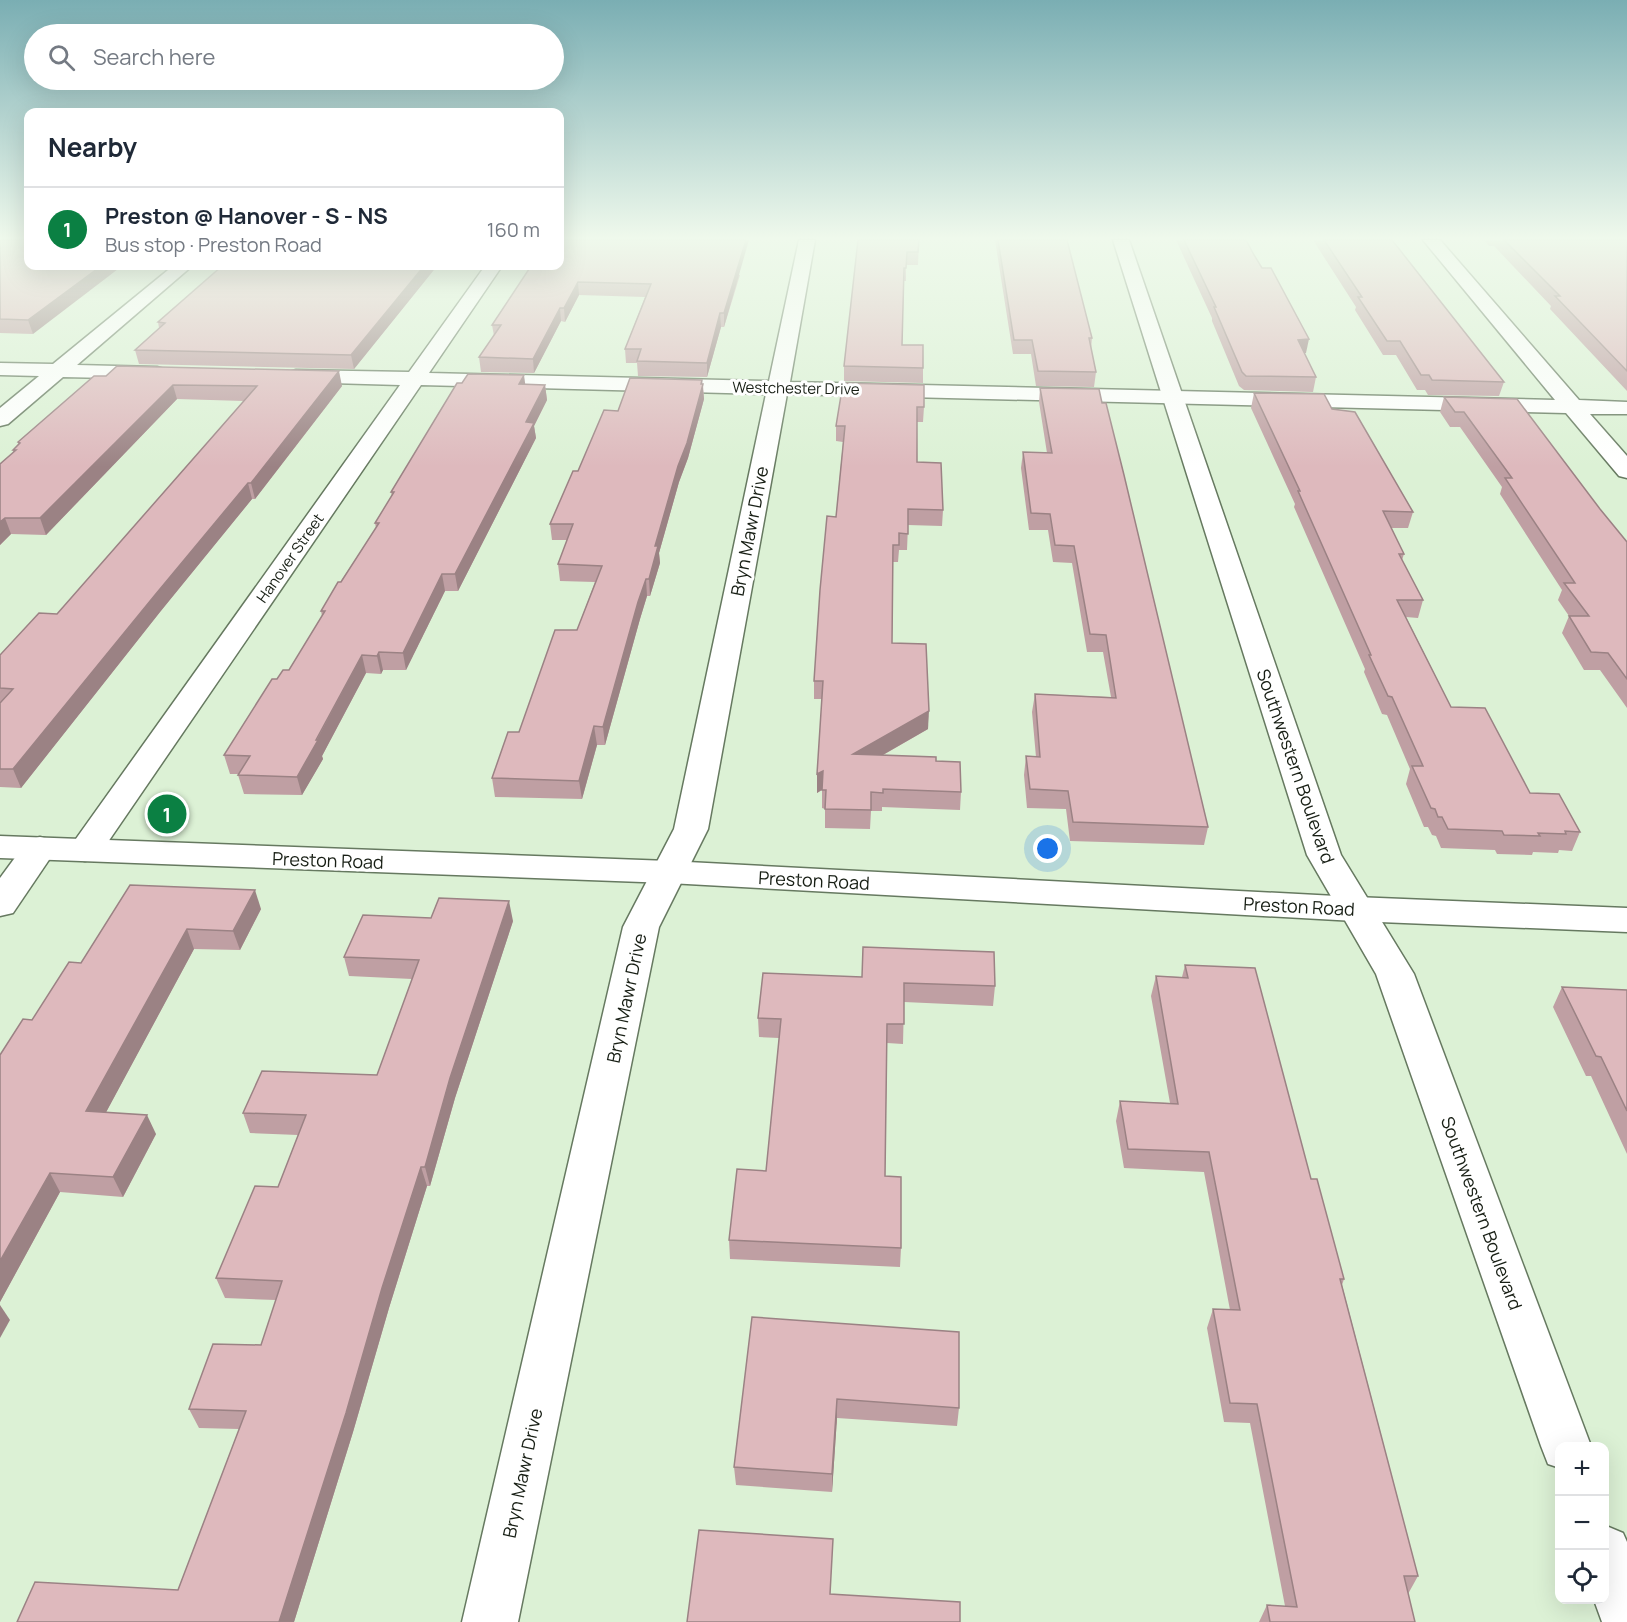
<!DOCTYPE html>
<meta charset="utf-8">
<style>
body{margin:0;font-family:Manrope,sans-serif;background:#f6f6f7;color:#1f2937}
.controls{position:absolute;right:18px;bottom:18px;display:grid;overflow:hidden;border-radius:12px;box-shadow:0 6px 24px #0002}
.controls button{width:54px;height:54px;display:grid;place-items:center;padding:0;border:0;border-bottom:2px solid #e0e1e3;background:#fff;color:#1f2937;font:30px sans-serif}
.you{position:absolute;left:1048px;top:849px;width:21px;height:21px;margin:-15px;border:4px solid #fff;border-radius:50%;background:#1a73e8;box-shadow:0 0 0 9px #1a73e833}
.badge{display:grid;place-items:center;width:39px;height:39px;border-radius:50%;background:#0b8043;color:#fff;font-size:20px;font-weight:700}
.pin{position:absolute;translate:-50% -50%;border:3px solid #fff;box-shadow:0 2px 6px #0006}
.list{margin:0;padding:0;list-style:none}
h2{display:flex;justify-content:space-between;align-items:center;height:78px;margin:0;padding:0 24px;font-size:26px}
h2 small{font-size:20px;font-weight:400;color:#747a83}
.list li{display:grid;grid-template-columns:39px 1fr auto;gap:18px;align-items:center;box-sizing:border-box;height:84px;padding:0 24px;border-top:2px solid #e0e1e3}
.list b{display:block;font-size:22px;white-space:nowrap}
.list p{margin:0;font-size:20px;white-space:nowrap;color:#747a83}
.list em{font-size:20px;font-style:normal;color:#747a83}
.icon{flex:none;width:33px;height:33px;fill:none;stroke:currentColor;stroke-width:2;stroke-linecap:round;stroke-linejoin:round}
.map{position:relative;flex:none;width:1627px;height:1622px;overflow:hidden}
.search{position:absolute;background:#fff;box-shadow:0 6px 24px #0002;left:24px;top:24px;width:540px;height:66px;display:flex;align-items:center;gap:15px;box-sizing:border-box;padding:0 21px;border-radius:33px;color:#747a83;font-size:22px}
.panel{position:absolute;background:#fff;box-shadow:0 6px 24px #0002;left:24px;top:108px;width:540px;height:162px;border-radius:12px}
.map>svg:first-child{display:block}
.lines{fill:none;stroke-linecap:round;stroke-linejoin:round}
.minor-casing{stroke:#667960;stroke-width:3}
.tertiary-casing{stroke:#667960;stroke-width:3}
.secondary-casing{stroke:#667960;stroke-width:3}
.minor{fill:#fff;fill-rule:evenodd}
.tertiary{fill:#fff;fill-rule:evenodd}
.secondary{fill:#fff;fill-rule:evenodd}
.wall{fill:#bf9fa3}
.shaded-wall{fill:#9b8284}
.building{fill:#deb9bd;stroke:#9b8284;stroke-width:1.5}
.labels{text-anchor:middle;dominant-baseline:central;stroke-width:6;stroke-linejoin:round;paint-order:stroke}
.far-street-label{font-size:15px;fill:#171e14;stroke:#fff}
.street-label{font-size:18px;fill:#171e14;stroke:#fff}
</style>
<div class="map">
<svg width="1627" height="1622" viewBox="0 0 1627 1622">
<rect width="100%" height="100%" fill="#dcf1d5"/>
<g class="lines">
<g class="minor-casing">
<g id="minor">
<path d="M 799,240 L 815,240 L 790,382 L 1555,400 L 1423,240 L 1440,240 L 1579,400 L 1627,402 L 1627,414 L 1590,414 L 1627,456 L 1627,478 L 1619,476 L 1566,413 L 787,394 L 708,829 L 659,927 L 518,1622 L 462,1622 L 623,927 L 674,829 L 766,394 L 421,385 L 97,858 L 85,861 L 73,858 L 68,850 L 400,385 L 296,382 L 289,380 L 286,376 L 289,372 L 296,370 L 409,372 L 485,266 L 502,266 L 429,373 L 769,381 Z"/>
<path d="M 173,266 L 192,266 L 77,365 L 157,367 L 164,369 L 167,373 L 164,377 L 157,379 L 63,377 L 8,424 L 0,426 L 0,408 L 39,376 L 0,375 L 0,363 L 53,364 Z"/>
<path d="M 40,837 L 52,840 L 57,848 L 13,913 L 0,916 L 0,878 L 28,840 Z"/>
</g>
</g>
<g class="tertiary-casing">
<g id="tertiary">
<path d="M 1113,240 L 1129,240 L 1341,855 L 1414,974 L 1591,1446 L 1560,1446 L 1560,1468 L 1548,1464 L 1541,1446 L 1376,974 L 1307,855 Z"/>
<path d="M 1604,1525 L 1623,1533 L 1627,1542 L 1627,1622 L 1602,1622 L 1594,1600 L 1604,1600 Z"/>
</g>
</g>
<g class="secondary-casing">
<path id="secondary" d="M 0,836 L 669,861 L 1355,897 L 1627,908 L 1627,932 L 1355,921 L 669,883 L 0,858 Z"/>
</g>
<use href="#minor" class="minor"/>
<use href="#tertiary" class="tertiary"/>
<use href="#secondary" class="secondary"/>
</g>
<g class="wall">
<path d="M 0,240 L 28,240 L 33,334 L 0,333 Z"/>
<path d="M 858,240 L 919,240 L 918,265 L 906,265 L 906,281 L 904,281 L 902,345 L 923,368 L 923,383 L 844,381 L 844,366 Z"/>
<path d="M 995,240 L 1067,240 L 1092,338 L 1091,349 L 1096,372 L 1094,387 L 1036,386 L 1031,354 L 1013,354 Z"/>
<path d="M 1176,240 L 1246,240 L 1306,353 L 1304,353 L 1316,377 L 1313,392 L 1244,390 L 1239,386 L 1212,321 L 1212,318 Z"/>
<path d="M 1313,240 L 1392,240 L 1504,382 L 1499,396 L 1428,395 L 1425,390 L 1417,390 L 1396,355 L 1383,355 L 1355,310 L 1356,307 Z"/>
<path d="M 1484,240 L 1627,240 L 1627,391 L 1550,309 L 1551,306 L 1494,246 L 1489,246 Z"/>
<path d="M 437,266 L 354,369 L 139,364 L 135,350 L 159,328 L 158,322 Z"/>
<path d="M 531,266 L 740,275 L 724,327 L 721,327 L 707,377 L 638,376 L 637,363 L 626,363 L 625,349 L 645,297 L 579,295 L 565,322 L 561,321 L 534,373 L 481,372 L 479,357 L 494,336 L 492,325 Z"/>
<path d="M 94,376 L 342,386 L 255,499 L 252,499 L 160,612 L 21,788 L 0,787 L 0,655 L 57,614 L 244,401 L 177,399 L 46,535 L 11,534 L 0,545 L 0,464 L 13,452 L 13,450 L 18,444 L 18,442 Z"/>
<path d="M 843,383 L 924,407 L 923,422 L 917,422 L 917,462 L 943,510 L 942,526 L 908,525 L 907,550 L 899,550 L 898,562 L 893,562 L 892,643 L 928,729 L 883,755 L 936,761 L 961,792 L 960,810 L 882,807 L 882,811 L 871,811 L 870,829 L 825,828 L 825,809 L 822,808 L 822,790 L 817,793 L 817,774 L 822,699 L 814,699 L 814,681 L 836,517 L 843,442 L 836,441 L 836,426 Z"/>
<path d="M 525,384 L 545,385 L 547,400 L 534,426 L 536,438 L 458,591 L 445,591 L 406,670 L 383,670 L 381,674 L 366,673 L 322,756 L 323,759 L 302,795 L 244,794 L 238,775 L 239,774 L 230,774 L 224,755 L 277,679 L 289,670 L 322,616 L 321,611 L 376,528 L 375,523 L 392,496 L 391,492 Z"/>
<path d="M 703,384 L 704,399 L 688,458 L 679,482 L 659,553 L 660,563 L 650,596 L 647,596 L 640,619 L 605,745 L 597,745 L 582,799 L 495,797 L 492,778 L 577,630 L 595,582 L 560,581 L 558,564 L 567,540 L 552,540 L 550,524 L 578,471 L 618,411 Z"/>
<path d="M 1040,388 L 1102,403 L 1208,827 L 1204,845 L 1070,841 L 1066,809 L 1027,808 L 1024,775 L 1026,756 L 1036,757 L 1032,712 L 1035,694 L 1111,697 L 1103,652 L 1087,652 L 1072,563 L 1053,562 L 1048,530 L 1029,530 L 1021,468 L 1023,452 L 1047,453 L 1039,402 Z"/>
<path d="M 1254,393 L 1332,409 L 1413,512 L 1408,528 L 1391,528 L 1404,554 L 1402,560 L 1423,600 L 1418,618 L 1406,617 L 1451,707 L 1530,793 L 1580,832 L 1572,851 L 1559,850 L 1558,853 L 1533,852 L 1532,855 L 1497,854 L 1495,850 L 1441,848 L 1436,836 L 1432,835 L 1428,827 L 1424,827 L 1406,784 L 1410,769 L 1387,715 L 1382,714 L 1364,672 L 1365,669 L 1294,507 L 1295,504 L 1251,408 Z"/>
<path d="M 1444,397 L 1600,509 L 1627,542 L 1627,708 L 1600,670 L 1584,670 L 1562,633 L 1569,616 L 1558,600 L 1562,590 L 1500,494 L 1502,487 L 1460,427 L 1450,427 L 1440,412 Z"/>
<path d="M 130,885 L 261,909 L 240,950 L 194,949 L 106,1112 L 156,1134 L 123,1197 L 60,1192 L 0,1302 L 32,1020 L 81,963 Z"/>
<path d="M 513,921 L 455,1098 L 430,1186 L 427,1186 L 389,1308 L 353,1432 L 294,1622 L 17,1622 L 178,1590 L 239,1429 L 199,1428 L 189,1409 L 261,1345 L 276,1300 L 225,1298 L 216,1278 L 278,1187 L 298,1135 L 250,1133 L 243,1113 L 377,1075 L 412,979 L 349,976 L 344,957 Z"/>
<path d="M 1185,965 L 1311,1179 L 1344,1279 L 1342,1285 L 1418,1576 L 1408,1594 L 1415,1622 L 1259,1622 L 1267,1605 L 1285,1606 L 1250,1423 L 1224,1422 L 1207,1328 L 1213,1309 L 1230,1310 L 1204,1172 L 1124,1168 L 1116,1121 L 1120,1101 L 1170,1103 L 1151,996 L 1156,976 L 1182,977 Z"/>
<path d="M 763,973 L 995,986 L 993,1006 L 904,1002 L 903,1044 L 887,1043 L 885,1176 L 901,1248 L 900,1267 L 730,1259 L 729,1240 L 766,1171 L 779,1038 L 759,1037 L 758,1018 Z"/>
<path d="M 1562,987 L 1627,990 L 1627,1154 L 1591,1076 L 1586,1076 L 1553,1007 Z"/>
<path d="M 752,1317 L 959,1408 L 957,1426 L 837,1418 L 832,1492 L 736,1485 L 734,1467 Z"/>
</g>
<g class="shaded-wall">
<path d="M 746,240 L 749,240 L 724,327 L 724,313 Z"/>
<path d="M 101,266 L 122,266 L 33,334 L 28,320 Z"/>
<path d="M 424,266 L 437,266 L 354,369 L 351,355 Z"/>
<path d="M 578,282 L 579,295 L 565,322 L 564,308 Z"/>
<path d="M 560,308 L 561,321 L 534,373 L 533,359 Z"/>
<path d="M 720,313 L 721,327 L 707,377 L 707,363 Z"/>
<path d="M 1309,339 L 1306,353 L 1295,354 L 1298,340 Z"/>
<path d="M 339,371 L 342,386 L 255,499 L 251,483 Z"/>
<path d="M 524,375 L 526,390 L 519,384 Z"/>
<path d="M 702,380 L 704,399 L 688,458 L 679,482 L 659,553 L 660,563 L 650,596 L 649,579 L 655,546 Z"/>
<path d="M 173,385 L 177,399 L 46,535 L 40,518 Z"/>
<path d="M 545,385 L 547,400 L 534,426 L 536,438 L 458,591 L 455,574 L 526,422 Z"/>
<path d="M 248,483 L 252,499 L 160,612 L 21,788 L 13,769 L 155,595 Z"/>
<path d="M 5,518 L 11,534 L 0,545 L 0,522 Z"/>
<path d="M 442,574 L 445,591 L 406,670 L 403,653 Z"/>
<path d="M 646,579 L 647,596 L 640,619 L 605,745 L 603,727 L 638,602 Z"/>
<path d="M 379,652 L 383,670 L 381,674 L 377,656 Z"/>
<path d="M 362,655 L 366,673 L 322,756 L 323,759 L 302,795 L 297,777 Z"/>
<path d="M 929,711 L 928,729 L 853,772 L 853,754 Z"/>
<path d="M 594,726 L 597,745 L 582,799 L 579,781 Z"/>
<path d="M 823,771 L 823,789 L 817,793 L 817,774 Z"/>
<path d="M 255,890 L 261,909 L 240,950 L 233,931 Z"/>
<path d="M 509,901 L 513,921 L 455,1098 L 430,1186 L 425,1167 L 450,1078 Z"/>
<path d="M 187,929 L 194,949 L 96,1131 L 86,1111 Z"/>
<path d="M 147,1115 L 156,1134 L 123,1197 L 113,1177 Z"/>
<path d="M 421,1167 L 427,1186 L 389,1308 L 353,1432 L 294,1622 L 279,1622 L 382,1288 Z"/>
<path d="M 50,1173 L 60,1192 L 0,1302 L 0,1261 Z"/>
<path d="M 0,1305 L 10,1320 L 0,1338 Z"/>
<path d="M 837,1399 L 837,1418 L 832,1492 L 832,1474 Z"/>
</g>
<g class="building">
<path d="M 0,240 L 28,240 L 28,266 L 101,266 L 28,320 L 0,319 Z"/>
<path d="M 560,240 L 746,240 L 724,313 L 720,313 L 707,363 L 637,361 L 641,349 L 625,349 L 651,284 L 578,282 L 564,308 L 560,308 L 533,359 L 479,357 L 501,325 L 492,325 L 531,266 L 560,266 Z"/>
<path d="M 858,240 L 919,240 L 918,252 L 907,252 L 906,268 L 904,268 L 902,345 L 923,345 L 923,368 L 844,366 Z"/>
<path d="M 998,240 L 1067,240 L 1092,338 L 1089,338 L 1096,372 L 1038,371 L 1032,340 L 1014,340 Z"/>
<path d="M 1184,240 L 1246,240 L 1254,255 L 1262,268 L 1271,268 L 1309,339 L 1298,340 L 1316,377 L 1246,376 L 1242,372 L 1214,307 L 1216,307 Z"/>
<path d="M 1324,240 L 1392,240 L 1504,382 L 1432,380 L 1429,375 L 1421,375 L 1400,341 L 1387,341 L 1358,297 L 1362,297 Z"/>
<path d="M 1504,240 L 1627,240 L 1627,371 L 1555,296 L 1560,296 Z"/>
<path d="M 222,266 L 424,266 L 351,355 L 135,350 L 165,323 L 158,322 Z"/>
<path d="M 117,366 L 339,371 L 251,483 L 248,483 L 155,595 L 13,769 L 0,769 L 0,703 L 13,689 L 0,688 L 0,655 L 39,613 L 57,614 L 257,386 L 173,385 L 40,518 L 5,518 L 0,522 L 0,464 L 16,450 L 13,450 L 20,443 L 18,442 L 94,376 L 106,376 Z"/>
<path d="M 468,374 L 524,375 L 519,384 L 545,385 L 526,422 L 534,423 L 455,574 L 442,574 L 403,653 L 379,652 L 377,656 L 362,655 L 316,740 L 318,740 L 297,777 L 238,775 L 250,756 L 224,755 L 272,679 L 277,679 L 283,670 L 289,670 L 325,611 L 321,611 L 338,582 L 341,582 L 379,523 L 375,523 L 394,492 L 391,492 L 457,383 L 462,383 Z"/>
<path d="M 630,378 L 702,380 L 701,384 L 703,384 L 687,443 L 678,466 L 655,546 L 658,546 L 649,579 L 646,579 L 638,602 L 603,727 L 594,726 L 579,781 L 492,778 L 508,732 L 519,732 L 555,630 L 577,630 L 602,566 L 558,564 L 573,524 L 550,524 L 573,471 L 578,471 L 604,410 L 618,411 Z"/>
<path d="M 843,383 L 924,385 L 924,407 L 917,407 L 917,462 L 941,463 L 943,510 L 908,509 L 908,534 L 899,533 L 899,545 L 893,545 L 892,643 L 926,644 L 929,711 L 853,754 L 936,757 L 936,761 L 960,762 L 961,792 L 883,789 L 883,793 L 871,792 L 871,810 L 825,809 L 826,790 L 822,790 L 823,771 L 817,774 L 823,681 L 814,681 L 820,590 L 827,516 L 836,517 L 845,426 L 836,426 Z"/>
<path d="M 1040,388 L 1099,389 L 1102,403 L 1106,403 L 1124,475 L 1208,827 L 1073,822 L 1068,791 L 1030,789 L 1026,756 L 1040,757 L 1035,694 L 1116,698 L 1106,635 L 1090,634 L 1074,546 L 1055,545 L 1050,514 L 1031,513 L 1023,452 L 1052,453 Z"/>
<path d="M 1254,393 L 1324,394 L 1332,409 L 1355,412 L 1413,512 L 1383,511 L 1404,554 L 1399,554 L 1423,600 L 1397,600 L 1451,707 L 1485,708 L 1530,793 L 1559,794 L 1580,832 L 1565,831 L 1566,834 L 1538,833 L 1540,836 L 1504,835 L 1502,831 L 1448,829 L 1442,817 L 1438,817 L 1435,809 L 1431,808 L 1412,766 L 1423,766 L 1392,697 L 1388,696 L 1369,655 L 1371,655 L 1298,491 L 1300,491 Z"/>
<path d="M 1444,397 L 1517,399 L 1600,509 L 1627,542 L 1627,679 L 1608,653 L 1591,652 L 1569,616 L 1589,616 L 1564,583 L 1575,583 L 1505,478 L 1512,478 L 1464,412 L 1455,412 Z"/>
<path d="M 130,885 L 255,890 L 233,931 L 187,929 L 86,1111 L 147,1115 L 113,1177 L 50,1173 L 0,1261 L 0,1055 L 23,1019 L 32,1020 L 69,962 L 81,963 Z"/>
<path d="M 439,898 L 509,901 L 450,1078 L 425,1167 L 421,1167 L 382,1288 L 346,1413 L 279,1622 L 17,1622 L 35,1582 L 178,1590 L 246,1411 L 189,1409 L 213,1344 L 261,1345 L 282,1281 L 216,1278 L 255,1186 L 278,1187 L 306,1115 L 243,1113 L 262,1071 L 377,1075 L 419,960 L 344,957 L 363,915 L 431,918 Z"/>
<path d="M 863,947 L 994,952 L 995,986 L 904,983 L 904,1024 L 887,1024 L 885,1176 L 901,1177 L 901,1248 L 729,1240 L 737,1169 L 766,1171 L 781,1019 L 758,1018 L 763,973 L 862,977 Z"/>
<path d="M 1185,965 L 1255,968 L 1311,1179 L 1317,1179 L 1344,1279 L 1340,1279 L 1418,1576 L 1404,1576 L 1415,1622 L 1270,1622 L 1267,1605 L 1297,1607 L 1257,1404 L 1230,1403 L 1213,1309 L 1240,1310 L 1209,1152 L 1128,1149 L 1120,1101 L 1178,1104 L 1156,976 L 1188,978 Z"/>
<path d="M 1562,987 L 1627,990 L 1627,1111 L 1601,1057 L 1596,1056 Z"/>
<path d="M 752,1317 L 959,1332 L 959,1408 L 837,1399 L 832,1474 L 734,1467 Z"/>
<path d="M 699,1530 L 833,1539 L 830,1594 L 960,1602 L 960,1622 L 687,1622 Z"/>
</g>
<linearGradient id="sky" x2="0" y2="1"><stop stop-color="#7aaeb3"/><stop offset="0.51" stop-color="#eff9ec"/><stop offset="1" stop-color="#eff9ec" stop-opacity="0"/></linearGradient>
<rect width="1627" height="467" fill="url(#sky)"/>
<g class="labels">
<g class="far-street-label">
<text transform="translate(796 388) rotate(1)">Westchester Drive</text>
<text transform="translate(290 558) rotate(-55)">Hanover Street</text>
</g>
<g class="street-label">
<text transform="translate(749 531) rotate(-79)">Bryn Mawr Drive</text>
<text transform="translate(1296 766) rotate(71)">Southwestern Boulevard</text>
<text transform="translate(328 860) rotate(2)">Preston Road</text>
<text transform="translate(814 880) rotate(3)">Preston Road</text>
<text transform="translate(1299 906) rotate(3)">Preston Road</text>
<text transform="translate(626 998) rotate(-78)">Bryn Mawr Drive</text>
<text transform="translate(1482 1213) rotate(70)">Southwestern Boulevard</text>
<text transform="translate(522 1473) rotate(-78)">Bryn Mawr Drive</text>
</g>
</g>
</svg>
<div class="controls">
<button>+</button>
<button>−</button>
<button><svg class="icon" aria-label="locate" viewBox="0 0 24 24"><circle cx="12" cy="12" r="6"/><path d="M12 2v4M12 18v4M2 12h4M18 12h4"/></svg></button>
</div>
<div class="you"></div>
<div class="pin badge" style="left:167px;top:814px">1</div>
<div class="search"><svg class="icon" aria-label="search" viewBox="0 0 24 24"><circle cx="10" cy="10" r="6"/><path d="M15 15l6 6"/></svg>Search here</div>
<section class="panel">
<h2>Nearby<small></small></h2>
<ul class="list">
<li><span class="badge">1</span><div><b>Preston @ Hanover - S - NS</b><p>Bus stop · Preston Road</p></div><em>160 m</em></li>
</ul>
</section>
</div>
